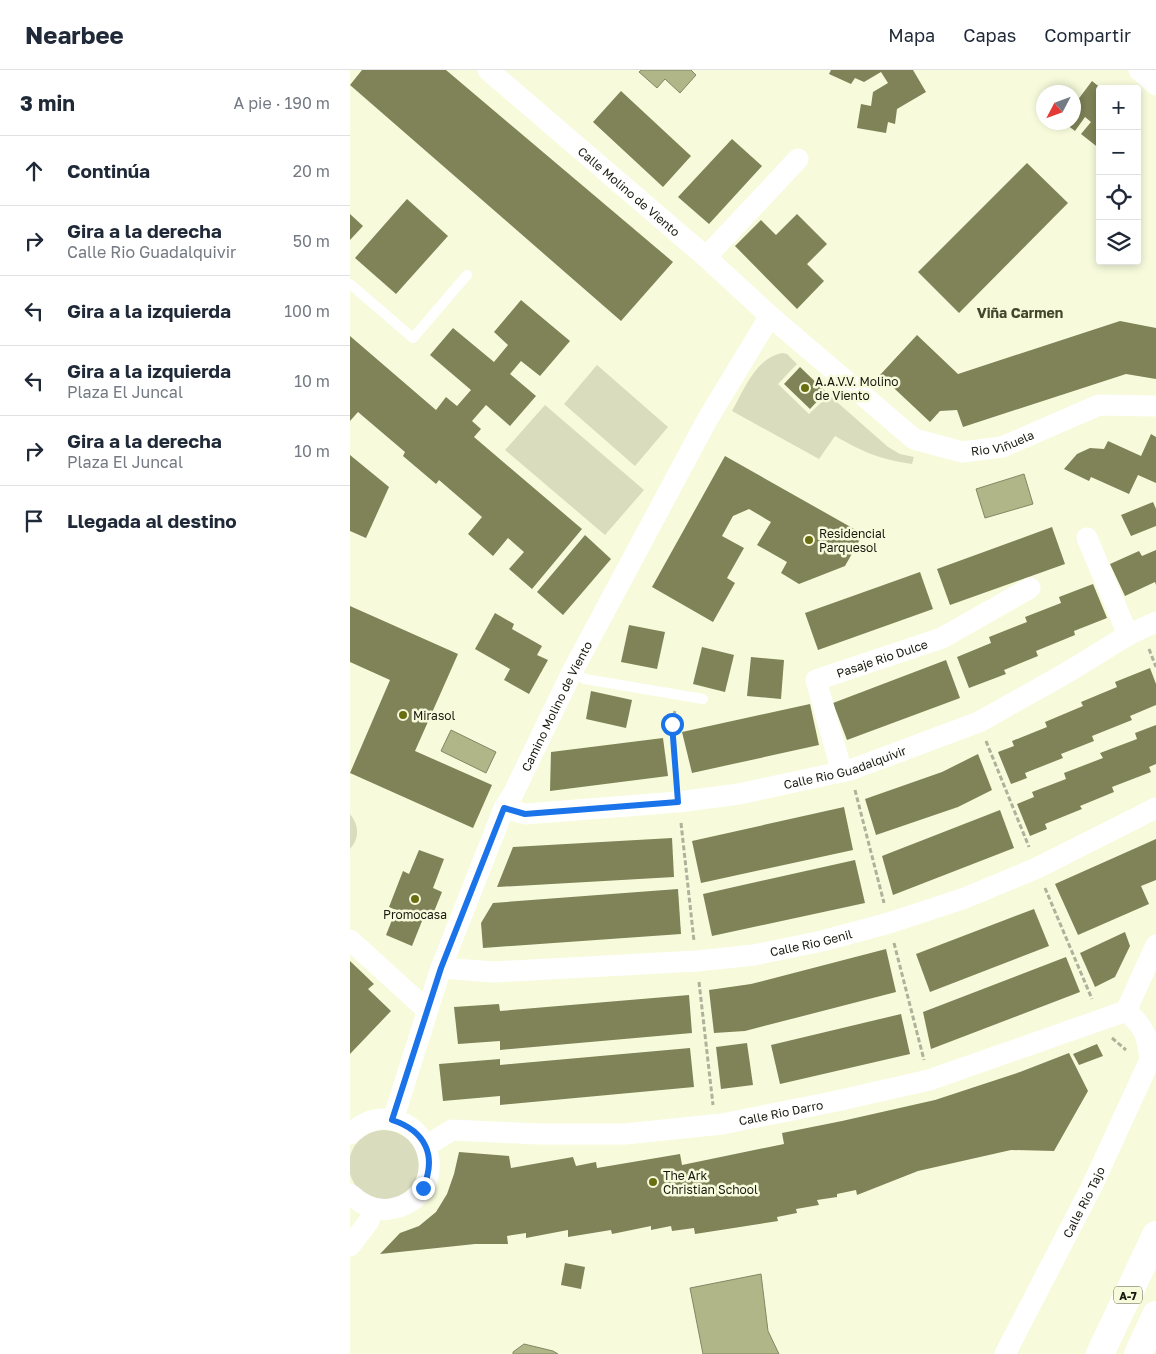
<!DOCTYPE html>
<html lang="es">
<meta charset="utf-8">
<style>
body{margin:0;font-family:"Golos Text",sans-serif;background:#f2f2f3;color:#1f2937}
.controls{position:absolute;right:15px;top:15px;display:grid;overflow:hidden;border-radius:5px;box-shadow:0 2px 8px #0003}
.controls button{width:45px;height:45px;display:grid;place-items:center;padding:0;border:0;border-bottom:1px solid #e0e1e3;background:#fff;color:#1f2937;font:25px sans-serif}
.compass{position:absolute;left:686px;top:15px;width:45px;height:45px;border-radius:50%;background:#fff;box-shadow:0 2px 8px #0003;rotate:229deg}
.stop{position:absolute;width:15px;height:15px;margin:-11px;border:4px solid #1a73e8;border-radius:50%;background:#fff}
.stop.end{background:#1a73e8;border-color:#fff;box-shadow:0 1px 5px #0008}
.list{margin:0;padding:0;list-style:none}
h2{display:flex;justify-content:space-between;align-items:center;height:65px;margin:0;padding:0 20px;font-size:21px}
h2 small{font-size:16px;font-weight:400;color:#747a83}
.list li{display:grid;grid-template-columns:32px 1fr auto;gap:15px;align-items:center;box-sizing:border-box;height:70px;padding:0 20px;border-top:1px solid #e0e1e3}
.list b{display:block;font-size:19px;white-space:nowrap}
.list p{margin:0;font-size:16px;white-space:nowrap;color:#747a83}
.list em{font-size:16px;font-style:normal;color:#747a83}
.icon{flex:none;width:28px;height:28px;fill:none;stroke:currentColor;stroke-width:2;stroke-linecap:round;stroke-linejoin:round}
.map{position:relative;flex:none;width:806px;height:1284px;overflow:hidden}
header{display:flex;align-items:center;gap:30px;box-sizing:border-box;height:70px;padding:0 25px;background:#fff;border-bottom:1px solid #e0e1e3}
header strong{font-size:24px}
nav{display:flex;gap:28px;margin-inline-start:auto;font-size:18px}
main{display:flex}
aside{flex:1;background:#fff}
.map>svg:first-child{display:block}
.green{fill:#d9ddbe}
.water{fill:#b1b688;stroke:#838763}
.building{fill:#7f8357}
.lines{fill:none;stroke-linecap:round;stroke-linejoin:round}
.path{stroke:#afb29a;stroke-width:3;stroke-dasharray:5 2.5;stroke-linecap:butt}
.service{stroke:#fff;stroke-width:10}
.minor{stroke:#fff;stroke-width:21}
.motorway{stroke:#fff;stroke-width:28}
.route{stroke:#1a73e8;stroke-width:6}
.poi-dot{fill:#696e12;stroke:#f7fbdc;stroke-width:2}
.labels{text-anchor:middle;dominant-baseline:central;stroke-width:5;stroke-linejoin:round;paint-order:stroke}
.shield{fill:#f7fbdc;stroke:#5a5d4c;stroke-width:1}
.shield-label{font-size:11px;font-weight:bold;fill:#17190e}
.street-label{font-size:12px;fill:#17190e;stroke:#f7fbdc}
.poi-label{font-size:12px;fill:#17190e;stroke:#f7fbdc;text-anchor:start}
.neighbourhood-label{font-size:14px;font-weight:bold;fill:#43452c;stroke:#f7fbdc}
</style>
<header>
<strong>Nearbee</strong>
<nav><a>Mapa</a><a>Capas</a><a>Compartir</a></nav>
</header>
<main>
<aside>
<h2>3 min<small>A pie · 190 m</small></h2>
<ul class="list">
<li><svg class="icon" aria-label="ahead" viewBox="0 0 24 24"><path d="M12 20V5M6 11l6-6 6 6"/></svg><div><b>Continúa</b></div><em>20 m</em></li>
<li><svg class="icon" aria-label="right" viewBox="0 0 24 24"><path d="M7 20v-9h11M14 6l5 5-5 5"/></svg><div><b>Gira a la derecha</b><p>Calle Rio Guadalquivir</p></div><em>50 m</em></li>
<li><svg class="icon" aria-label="left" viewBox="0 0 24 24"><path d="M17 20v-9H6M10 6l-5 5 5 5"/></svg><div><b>Gira a la izquierda</b></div><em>100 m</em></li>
<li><svg class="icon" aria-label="left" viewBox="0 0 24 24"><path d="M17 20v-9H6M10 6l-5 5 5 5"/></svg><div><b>Gira a la izquierda</b><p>Plaza El Juncal</p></div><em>10 m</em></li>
<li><svg class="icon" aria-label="right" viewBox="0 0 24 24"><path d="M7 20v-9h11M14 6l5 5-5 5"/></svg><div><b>Gira a la derecha</b><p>Plaza El Juncal</p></div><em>10 m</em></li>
<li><svg class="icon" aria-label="arrive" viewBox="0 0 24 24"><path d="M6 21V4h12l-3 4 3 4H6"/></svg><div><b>Llegada al destino</b></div></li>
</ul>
</aside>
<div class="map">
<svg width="806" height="1284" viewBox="0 0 806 1284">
<rect width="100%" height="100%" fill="#f7fbdc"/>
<g class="green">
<path d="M 433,283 L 437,284 L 447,294 L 428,314 L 459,344 L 479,325 L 538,377 L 550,384 L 564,387 L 562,394 C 529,389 513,382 485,366 L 469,389 L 382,341 C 394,320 406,287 433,283 Z"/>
<path d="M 247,295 L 318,357 L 285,396 L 214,334 Z"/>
<path d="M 195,335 L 294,420 L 255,465 L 155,380 Z"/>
<path d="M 0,744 C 9,755 10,768 0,779 Z"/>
<circle cx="34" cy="1095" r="35"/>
</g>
<g class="water">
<path d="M 291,0 L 341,0 L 346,5 L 330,23 L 315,9 L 307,18 L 289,2 Z"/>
<path d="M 674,404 L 683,434 L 635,448 L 626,419 Z"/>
<path d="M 101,660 L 146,682 L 136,703 L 91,681 Z"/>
<path d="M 411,1204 L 418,1261 L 429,1284 L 353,1284 L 340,1218 Z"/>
<path d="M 174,1274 L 203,1281 L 208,1284 L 163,1284 L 163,1282 Z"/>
</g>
<g class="building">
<path d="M 12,0 L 96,0 L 323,192 L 271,251 L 0,15 Z"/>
<path d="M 481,0 L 563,0 L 576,22 L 547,39 L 545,54 L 538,52 L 536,63 L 507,58 L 511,34 L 521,36 L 523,22 L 538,13 L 531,2 L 514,12 L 505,8 L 501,14 L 479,4 Z"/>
<path d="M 742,11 L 752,19 L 750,19 L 750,79 L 731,64 L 741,52 L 735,47 L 725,61 L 713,52 L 724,52 L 724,35 Z"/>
<path d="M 271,21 L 341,86 L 313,117 L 243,52 Z"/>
<path d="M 382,69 L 412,96 L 359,154 L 328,127 Z"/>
<path d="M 677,93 L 718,133 L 609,243 L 568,202 Z"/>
<path d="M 57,129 L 98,166 L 46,224 L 5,188 Z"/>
<path d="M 0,144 L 13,156 L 0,170 Z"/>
<path d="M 447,144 L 477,174 L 457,194 L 474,211 L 447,239 L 385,176 L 411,150 L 426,165 Z"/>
<path d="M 171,230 L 220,271 L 190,306 L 171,291 L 160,304 L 186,326 L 160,356 L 136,335 L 122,351 L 131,359 L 124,367 L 232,459 L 182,519 L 159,499 L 174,482 L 158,468 L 143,486 L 118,464 L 132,447 L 89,410 L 86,414 L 53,386 L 55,382 L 8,342 L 0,351 L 0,266 L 86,340 L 96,327 L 107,336 L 121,320 L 80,285 L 103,258 L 144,292 L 158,275 L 144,262 Z"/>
<path d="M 770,251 L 806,258 L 806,309 L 776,304 L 613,357 L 607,340 L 590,341 L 580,352 L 530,305 L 567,265 L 608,304 Z"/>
<path d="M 450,297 L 476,322 L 460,339 L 434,314 Z"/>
<path d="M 801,364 L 806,367 L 806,413 L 788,405 L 779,424 L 741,407 L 739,411 L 714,399 L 727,384 L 740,378 L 754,379 L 758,371 L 791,386 Z"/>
<path d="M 0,385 L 39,417 L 16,468 L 0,461 Z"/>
<path d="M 375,386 L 513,464 L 495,496 L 449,514 L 431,503 L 437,492 L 407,475 L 421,452 L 399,439 L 383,446 L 372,466 L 394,478 L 377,508 L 385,513 L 363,552 L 302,517 Z"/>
<path d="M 803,432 L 806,439 L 806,456 L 781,466 L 771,445 Z"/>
<path d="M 702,457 L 715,494 L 600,535 L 587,499 Z"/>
<path d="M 235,465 L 261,489 L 213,545 L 187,522 Z"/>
<path d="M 806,480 L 806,515 L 805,512 L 775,526 L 760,494 L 789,481 L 792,486 Z"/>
<path d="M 570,502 L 583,539 L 468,580 L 455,543 Z"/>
<path d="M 743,514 L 757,548 L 724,561 L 725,565 L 686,581 L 688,586 L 654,600 L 656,604 L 619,618 L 607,587 L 641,573 L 639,567 L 677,552 L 675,547 L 711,533 L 709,527 Z"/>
<path d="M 0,536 L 108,584 L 65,681 L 142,715 L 123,758 L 0,703 L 40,610 L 0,592 Z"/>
<path d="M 145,543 L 164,554 L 162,559 L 192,576 L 187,585 L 198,590 L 179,624 L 154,610 L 160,599 L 125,579 Z"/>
<path d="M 279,555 L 315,562 L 307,599 L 271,592 Z"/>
<path d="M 352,577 L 384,585 L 375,622 L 343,614 Z"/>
<path d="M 401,587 L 434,590 L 431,629 L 397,626 Z"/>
<path d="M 596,590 L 610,628 L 497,670 L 483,633 Z"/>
<path d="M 800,598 L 806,614 L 806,635 L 780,646 L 782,650 L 742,666 L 744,671 L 711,684 L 713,688 L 675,703 L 677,708 L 661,714 L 648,682 L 664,676 L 662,671 L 697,657 L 695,652 L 733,636 L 731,632 L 767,617 L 765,612 Z"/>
<path d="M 241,621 L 282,630 L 276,658 L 236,649 Z"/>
<path d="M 460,634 L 469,675 L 342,703 L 332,662 Z"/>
<path d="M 806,655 L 806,694 L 799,697 L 801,702 L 762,717 L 764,722 L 730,736 L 732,739 L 695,754 L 697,759 L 680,766 L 667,734 L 684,727 L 682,722 L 716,709 L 714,703 L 753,688 L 750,683 L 787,669 L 785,663 Z"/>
<path d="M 313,668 L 318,706 L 200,721 L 201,682 Z"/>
<path d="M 628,684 L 642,720 L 608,737 L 526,765 L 515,729 L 592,702 Z"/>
<path d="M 494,737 L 503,780 L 351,813 L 342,771 Z"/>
<path d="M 650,740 L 664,778 L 543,825 L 532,786 Z"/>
<path d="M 322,768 L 324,807 L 147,817 L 163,777 Z"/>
<path d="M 806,769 L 806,810 L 791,816 L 799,834 L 728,865 L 705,814 Z"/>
<path d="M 69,780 L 94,789 L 83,818 L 92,822 L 81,849 L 74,846 L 62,876 L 36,865 L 46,840 L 39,837 L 53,801 L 59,804 Z"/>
<path d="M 505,790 L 515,833 L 362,866 L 353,824 Z"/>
<path d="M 328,819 L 331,864 L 133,878 L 131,853 L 143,833 Z"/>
<path d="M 684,839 L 699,876 L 580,922 L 566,884 Z"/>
<path d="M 775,862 L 780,876 L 765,907 L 745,917 L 730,883 Z"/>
<path d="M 536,879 L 546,922 L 395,961 L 364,963 L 359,920 L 401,914 Z"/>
<path d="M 716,887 L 730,922 L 581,979 L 573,942 Z"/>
<path d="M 0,891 L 24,914 L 18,919 L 41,941 L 0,984 Z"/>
<path d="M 339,925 L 342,963 L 150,980 L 150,971 L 108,974 L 104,937 L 149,934 L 150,941 Z"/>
<path d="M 551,944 L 560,984 L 430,1014 L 421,975 Z"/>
<path d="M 397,973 L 403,1015 L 371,1019 L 366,977 Z"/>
<path d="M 747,974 L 753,986 L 729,995 L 723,984 Z"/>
<path d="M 340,978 L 344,1017 L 150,1035 L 150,1026 L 93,1031 L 89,994 L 150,989 L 150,995 Z"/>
<path d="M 719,983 L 738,1021 L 704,1081 L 661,1080 L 568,1101 L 507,1125 L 506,1120 L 487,1124 L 487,1127 L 467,1130 L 469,1135 L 446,1139 L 447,1143 L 427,1147 L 428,1151 L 345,1164 L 344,1158 L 322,1161 L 321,1156 L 301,1160 L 301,1156 L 262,1164 L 261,1160 L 218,1167 L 218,1160 L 176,1168 L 176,1163 L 157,1166 L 158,1174 L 125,1174 L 30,1184 L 50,1163 L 69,1156 L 86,1142 L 97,1124 L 104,1104 L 109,1082 L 159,1086 L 161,1098 L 223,1087 L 226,1096 L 246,1092 L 247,1098 L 330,1084 L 332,1095 L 434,1074 L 432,1063 L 492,1051 L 585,1030 L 670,1002 Z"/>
<path d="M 215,1193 L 235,1197 L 231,1219 L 211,1215 Z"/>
</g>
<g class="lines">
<g class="path">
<path d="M 799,579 L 806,597"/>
<path d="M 325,641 L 321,654 L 326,712"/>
<path d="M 636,671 L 679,777"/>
<path d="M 505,720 L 534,833"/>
<path d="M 331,753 L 344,871"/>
<path d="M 695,818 L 742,929"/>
<path d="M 544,873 L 574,990"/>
<path d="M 349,912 L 363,1035"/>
<path d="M 762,968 L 776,980"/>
</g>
<g class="service">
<path d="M 0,214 L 63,268 L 117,205"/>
<path d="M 222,602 L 235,609 L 353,629"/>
</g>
<g class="minor">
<path id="s1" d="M 138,0 L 356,187 L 420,246 L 564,369 L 612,382 L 652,377 L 749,335 L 806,336"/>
<path d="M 789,0 L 806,15"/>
<path d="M 356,187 L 448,89"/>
<path d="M 737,468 L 778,565"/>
<path id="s2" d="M 492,702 L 466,610 L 592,568 L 680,518"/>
<path id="s3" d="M 154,738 L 175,744 L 328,732 L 389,724 L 500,700 L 629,652 L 718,602 L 778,565 L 806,552"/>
<path d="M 0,870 L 77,940"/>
<path id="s4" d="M 91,898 L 143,902 L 347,891 L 404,885 L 472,871 L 539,853 L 615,828 L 687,798 L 806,738"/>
<path d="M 776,941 L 806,875"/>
<path id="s5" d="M 43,1050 L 91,898 L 154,738 L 163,724 L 222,602 L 357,350 L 420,246"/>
<path d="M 0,1064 C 4,1061 8,1057 12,1055 C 19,1051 27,1049 34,1049 C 87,1050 97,1126 45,1138 C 28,1143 13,1136 0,1124"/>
<path id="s6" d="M 76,1076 L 102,1060 L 188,1064 L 275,1064 L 372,1054 L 482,1032 L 579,1010 L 776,941 C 795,957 798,967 800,991"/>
<path d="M 0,1176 L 19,1151 L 23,1139"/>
<path id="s7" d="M 655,1284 L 742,1116 L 806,977"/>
</g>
<g class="motorway">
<path d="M 750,1284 L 806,1165"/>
<path d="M 788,1284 L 806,1245"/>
</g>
</g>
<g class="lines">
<path class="route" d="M 73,1118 C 87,1086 76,1061 42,1050 L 91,898 L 154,738 L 175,744 L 328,732 L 322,654"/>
</g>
<g class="poi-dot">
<circle cx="455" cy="318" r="5"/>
<circle cx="459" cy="470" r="5"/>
<circle cx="53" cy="645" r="5"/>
<circle cx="65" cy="829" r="5"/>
<circle cx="303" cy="1112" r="5"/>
</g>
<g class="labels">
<rect class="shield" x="764" y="1216.5" width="28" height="17" rx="4"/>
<g class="shield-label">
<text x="778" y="1225">A-7</text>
</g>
<g class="street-label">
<text stroke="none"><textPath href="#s1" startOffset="186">Calle Molino de Viento</textPath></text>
<text stroke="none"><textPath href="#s1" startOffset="655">Rio Viñuela</textPath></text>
<text stroke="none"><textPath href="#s2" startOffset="165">Pasaje Rio Dulce</textPath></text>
<text stroke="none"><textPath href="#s5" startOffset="446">Camino Molino de Viento</textPath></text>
<text stroke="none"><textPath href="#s3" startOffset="346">Calle Rio Guadalquivir</textPath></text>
<text stroke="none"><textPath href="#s4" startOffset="372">Calle Rio Genil</textPath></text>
<text stroke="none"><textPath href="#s6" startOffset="361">Calle Rio Darro</textPath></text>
<text stroke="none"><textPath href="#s7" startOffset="171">Calle Rio Tajo</textPath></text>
</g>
<g class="poi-label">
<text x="465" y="311">A.A.V.V. Molino<tspan x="465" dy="14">de Viento</tspan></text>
<text x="469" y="463">Residencial<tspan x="469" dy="14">Parquesol</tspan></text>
<text x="63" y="645">Mirasol</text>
<text x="65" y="844" text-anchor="middle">Promocasa</text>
<text x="313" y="1105">The Ark<tspan x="313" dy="14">Christian School</tspan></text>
</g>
<g class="neighbourhood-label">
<text x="670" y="242">Viña Carmen</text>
</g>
</g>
</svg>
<div class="controls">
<button>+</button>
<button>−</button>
<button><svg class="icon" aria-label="locate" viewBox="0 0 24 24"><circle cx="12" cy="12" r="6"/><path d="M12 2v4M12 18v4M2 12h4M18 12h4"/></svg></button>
<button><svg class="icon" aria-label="layers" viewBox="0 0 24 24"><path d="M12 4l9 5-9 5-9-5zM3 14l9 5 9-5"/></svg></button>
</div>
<svg class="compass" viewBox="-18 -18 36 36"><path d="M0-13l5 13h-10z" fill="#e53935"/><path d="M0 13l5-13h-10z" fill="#747a83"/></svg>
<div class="stop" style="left:322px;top:654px"></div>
<div class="stop end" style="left:73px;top:1118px"></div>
</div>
</main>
